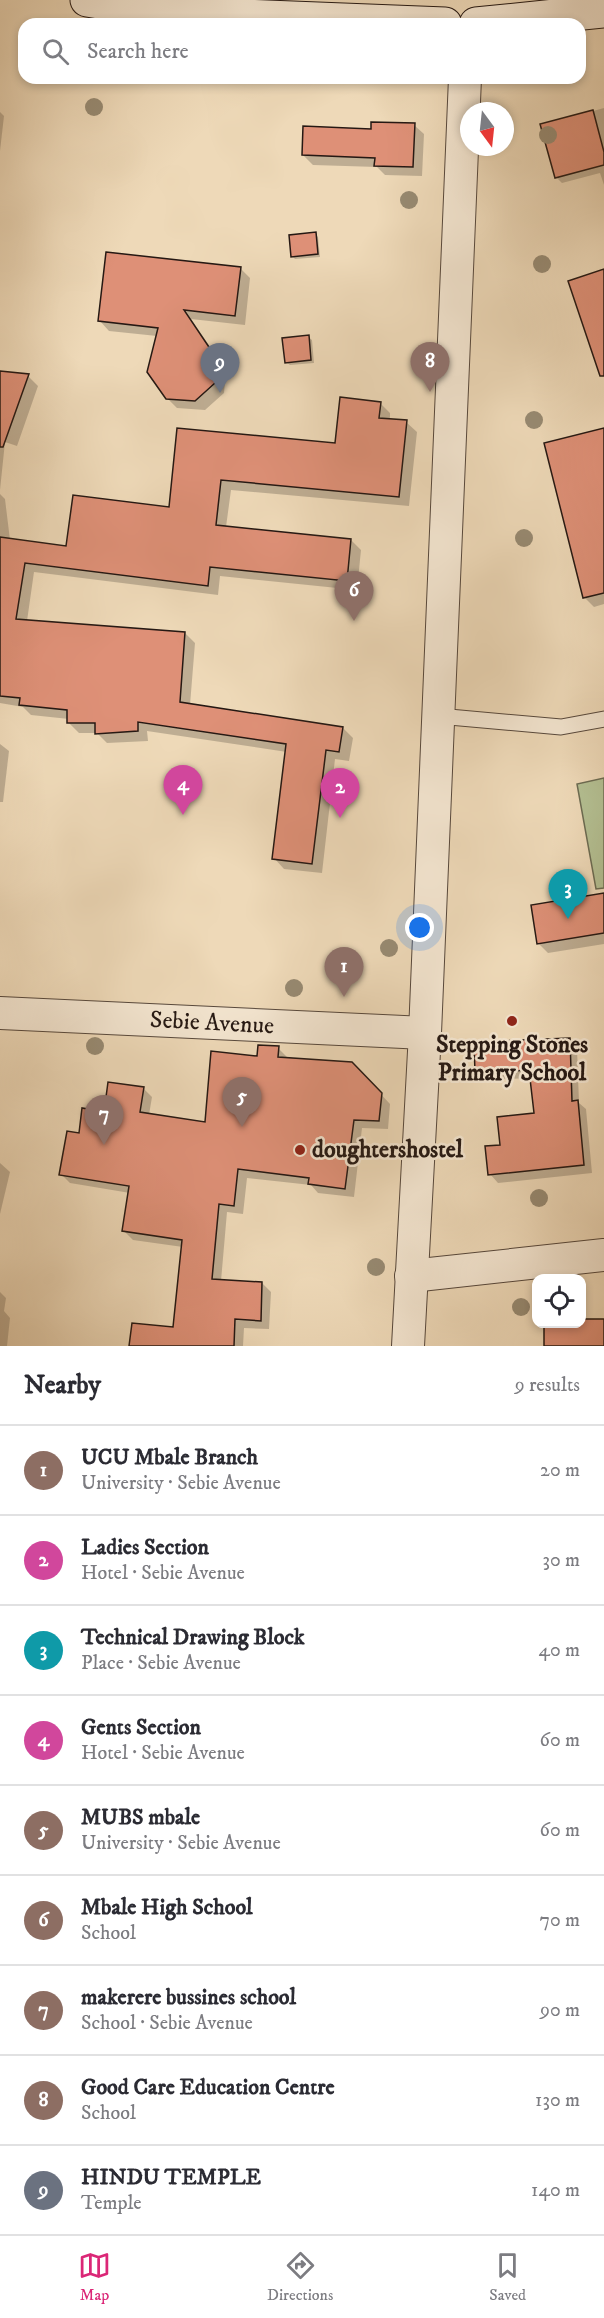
<!DOCTYPE html>
<meta charset="utf-8">
<style>
body{margin:0;font-family:"IM FELL DW Pica",serif;background:#f2f2f3;color:#2b2b33}
.controls{position:absolute;right:18px;bottom:18px;display:grid;overflow:hidden;border-radius:12px;box-shadow:0 3px 9px #0003}
.controls button{width:54px;height:54px;display:grid;place-items:center;padding:0;border:0;border-bottom:2px solid #e1e1e2;background:#fff;color:#2b2b33;font:30px sans-serif}
.compass{position:absolute;left:460px;top:102px;width:54px;height:54px;border-radius:50%;background:#fff;box-shadow:0 3px 9px #0003;rotate:165deg}
.you{position:absolute;left:420px;top:928px;width:21px;height:21px;margin:-15px;border:4px solid #fff;border-radius:50%;background:#1a73e8;box-shadow:0 0 0 9px #1a73e833}
.badge{display:grid;place-items:center;width:39px;height:39px;border-radius:50%;background:#db2777;color:#fff;font-size:20px;font-weight:700}
.pin{position:absolute;translate:-50% -50px;filter:drop-shadow(0 2px 3px #0008)}
.pin::after{content:'';position:absolute;top:32px;width:21px;height:18px;background:inherit;clip-path:polygon(0 0,100% 0,50% 100%)}
.list{margin:0;padding:0;list-style:none}
h2{display:flex;justify-content:space-between;align-items:center;height:78px;margin:0;padding:0 24px;font-size:26px}
h2 small{font-size:20px;font-weight:400;color:#7c7c81}
.list li{display:grid;grid-template-columns:39px 1fr auto;gap:18px;align-items:center;box-sizing:border-box;height:90px;padding:0 24px;border-top:2px solid #e1e1e2}
.list b{display:block;font-size:22px;white-space:nowrap}
.list p{margin:0;font-size:20px;white-space:nowrap;color:#7c7c81}
.list em{font-size:20px;font-style:normal;color:#7c7c81}
.icon{flex:none;width:33px;height:33px;fill:none;stroke:currentColor;stroke-width:2;stroke-linecap:round;stroke-linejoin:round}
.map{position:relative;flex:none;width:604px;height:1346px;overflow:hidden}
.search{position:absolute;background:#fff;box-shadow:0 3px 9px #0003;left:18px;right:18px;top:18px;height:66px;display:flex;align-items:center;gap:15px;box-sizing:border-box;padding:0 21px;border-radius:18px;color:#7c7c81;font-size:22px}
.sheet{height:888px;background:#fff}
nav{display:flex;justify-content:space-around;align-items:center;box-sizing:border-box;height:84px;border-top:2px solid #e1e1e2;background:#fff;font-size:16px;color:#7c7c81}
nav a{display:grid;justify-items:center;gap:3px}
nav .on{color:#db2777}
.map>svg:first-child{display:block}
.green{fill:#b4c093;stroke:#6c6c53;stroke-width:1.5}
.shadow{fill:#0003}
.building{fill:#de9077;stroke:#251813;stroke-width:1.5}
.lines{fill:none;stroke-linecap:round;stroke-linejoin:round}
.service-casing{stroke:#57483c;stroke-width:17}
.minor-casing{stroke:#57483c;stroke-width:34}
.secondary-casing{stroke:#251813;stroke-width:35}
.service{stroke:#f4e6d1;stroke-width:15}
.minor{stroke:#f4e6d1;stroke-width:32}
.secondary{stroke:#f4e6d1;stroke-width:33}
.tree{fill:#978a72}
.poi-dot{fill:#8f2418;stroke:#f4e6d1;stroke-width:2}
.labels{text-anchor:middle;dominant-baseline:central;stroke-width:5;stroke-linejoin:round;paint-order:stroke}
.street-label{font-size:24px;fill:#251813;stroke:#f4e6d1}
.poi-label{font-size:24px;font-weight:bold;fill:#251813;stroke:#f4e6d1}
</style>
<div class="map">
<svg width="604" height="1346" viewBox="0 0 604 1346">
<rect width="100%" height="100%" fill="#eed9b8"/>
<filter id="stains"><feTurbulence type="fractalNoise" baseFrequency=".00333" numOctaves="4"/><feColorMatrix values="0 0 0 0 .2 0 0 0 0 .09 0 0 0 0 .02 0 0 0 .5 -.17"/></filter>
<radialGradient id="worn" r=".72"><stop offset=".6" stop-color="#630" stop-opacity="0"/><stop offset="1" stop-color="#630" stop-opacity=".3"/></radialGradient>
<path class="green" d="M 604,778 L 604,888 L 596,889 L 577,784 Z"/>
<g class="shadow">
<path d="M 604,108 L 604,185 L 600,173 L 562,183 L 556,177 L 542,125 Z"/>
<path d="M 0,112 L 4,116 L 0,151 Z"/>
<path d="M 414,125 L 424,134 L 422,176 L 385,175 L 377,167 L 313,165 L 303,155 L 372,131 Z"/>
<path d="M 315,234 L 318,237 L 320,257 L 295,259 L 292,256 Z"/>
<path d="M 241,269 L 250,278 L 245,325 L 191,319 L 226,370 L 224,393 L 205,410 L 177,408 L 167,398 L 157,336 L 109,331 L 100,321 Z"/>
<path d="M 308,337 L 312,340 L 314,363 L 290,365 L 286,362 Z"/>
<path d="M 0,371 L 28,376 L 38,386 L 17,446 L 5,442 L 0,490 Z"/>
<path d="M 380,403 L 390,413 L 390,420 L 406,422 L 417,432 L 409,506 L 231,490 L 226,527 L 351,540 L 361,550 L 357,590 L 220,576 L 218,595 L 34,572 L 27,621 L 185,633 L 195,643 L 190,705 L 343,728 L 353,738 L 349,761 L 335,759 L 322,873 L 284,869 L 274,858 L 287,752 L 147,731 L 148,741 L 107,743 L 97,733 L 79,733 L 68,722 L 69,719 L 31,715 L 23,707 L 0,703 L 0,494 L 5,499 L 10,540 L 68,548 L 170,509 L 179,430 L 336,444 Z"/>
<path d="M 604,429 L 604,604 L 594,607 L 585,598 L 546,444 Z"/>
<path d="M 0,744 L 9,751 L 3,802 L 0,802 Z"/>
<path d="M 604,895 L 604,944 L 548,953 L 538,943 Z"/>
<path d="M 569,1040 L 577,1048 L 579,1103 L 586,1109 L 592,1173 L 498,1183 L 490,1174 L 501,1146 L 536,1115 L 532,1078 L 484,1080 L 476,1072 Z"/>
<path d="M 278,1048 L 287,1057 L 287,1059 L 361,1073 L 390,1104 L 388,1129 L 362,1128 L 354,1197 L 318,1193 L 311,1185 L 247,1178 L 243,1214 L 227,1212 L 221,1281 L 262,1283 L 271,1292 L 269,1329 L 244,1328 L 243,1346 L 131,1346 L 175,1329 L 183,1247 L 133,1240 L 124,1231 L 130,1193 L 70,1183 L 61,1174 L 80,1135 L 105,1113 L 143,1088 L 152,1097 L 149,1115 L 206,1124 L 258,1057 Z"/>
<path d="M 0,1163 L 10,1172 L 0,1214 Z"/>
<path d="M 0,1292 L 6,1298 L 4,1311 L 10,1318 L 7,1346 L 0,1346 Z"/>
</g>
<g class="building">
<path d="M 593,110 L 604,152 L 604,165 L 555,178 L 540,124 Z"/>
<path d="M 371,122 L 415,123 L 413,167 L 374,166 L 375,158 L 302,155 L 303,126 L 371,129 Z"/>
<path d="M 316,232 L 318,254 L 291,257 L 289,235 Z"/>
<path d="M 106,252 L 241,267 L 235,316 L 184,310 L 217,359 L 215,383 L 195,401 L 166,399 L 147,372 L 158,328 L 98,321 Z"/>
<path d="M 604,269 L 604,376 L 600,376 L 568,281 Z"/>
<path d="M 309,335 L 311,360 L 285,363 L 282,338 Z"/>
<path d="M 0,371 L 29,374 L 3,447 L 0,447 Z"/>
<path d="M 340,397 L 381,402 L 379,418 L 407,420 L 399,497 L 221,480 L 216,525 L 351,539 L 347,581 L 210,567 L 208,586 L 25,563 L 16,619 L 185,632 L 180,702 L 343,727 L 339,752 L 326,750 L 312,864 L 272,859 L 286,744 L 138,722 L 138,731 L 95,734 L 95,723 L 67,723 L 67,710 L 19,705 L 20,698 L 0,696 L 0,537 L 66,546 L 73,495 L 169,507 L 177,428 L 335,443 Z"/>
<path d="M 604,428 L 604,593 L 583,598 L 544,443 Z"/>
<path d="M 604,893 L 604,933 L 537,944 L 531,905 Z"/>
<path d="M 570,1038 L 572,1101 L 578,1100 L 584,1165 L 488,1175 L 485,1146 L 500,1145 L 497,1117 L 534,1113 L 529,1070 L 475,1073 L 474,1042 Z"/>
<path d="M 258,1045 L 279,1046 L 278,1057 L 352,1062 L 382,1093 L 379,1121 L 354,1120 L 345,1189 L 308,1184 L 309,1178 L 238,1169 L 234,1206 L 219,1204 L 212,1279 L 262,1282 L 261,1321 L 235,1319 L 234,1346 L 129,1346 L 132,1323 L 173,1327 L 182,1240 L 122,1231 L 129,1186 L 59,1175 L 67,1131 L 79,1133 L 82,1108 L 104,1112 L 108,1082 L 144,1087 L 140,1112 L 205,1122 L 211,1051 L 257,1056 Z"/>
<path d="M 582,1319 L 604,1319 L 604,1346 L 544,1346 L 544,1323 L 582,1323 Z"/>
</g>
<g class="lines">
<g class="service-casing">
<path id="service" d="M 438,716 L 561,727 L 604,719"/>
</g>
<g class="minor-casing">
<g id="minor">
<path d="M 0,1013 L 425,1033"/>
<path d="M 411,1276 L 604,1255"/>
<path d="M 408,1346 L 425,1033 L 465,78"/>
</g>
</g>
<g class="secondary-casing">
<g id="secondary">
<path d="M 87,0 L 166,13 L 445,24"/>
<path d="M 476,24 L 604,11"/>
</g>
</g>
<use href="#service" class="service"/>
<use href="#minor" class="minor"/>
<use href="#secondary" class="secondary"/>
</g>
<g class="tree">
<circle cx="94" cy="107" r="9"/>
<circle cx="548" cy="135" r="9"/>
<circle cx="409" cy="200" r="9"/>
<circle cx="542" cy="264" r="9"/>
<circle cx="534" cy="420" r="9"/>
<circle cx="524" cy="538" r="9"/>
<circle cx="389" cy="948" r="9"/>
<circle cx="294" cy="988" r="9"/>
<circle cx="95" cy="1046" r="9"/>
<circle cx="539" cy="1198" r="9"/>
<circle cx="376" cy="1267" r="9"/>
<circle cx="521" cy="1307" r="9"/>
</g>
<g class="poi-dot">
<circle cx="512" cy="1021" r="6"/>
<circle cx="300" cy="1150" r="6"/>
</g>
<g class="labels">
<g class="street-label">
<text transform="translate(212 1023) rotate(3)">Sebie Avenue</text>
</g>
<g class="poi-label">
<text x="512" y="1045">Stepping Stones<tspan x="512" dy="28">Primary School</tspan></text>
<text x="312" y="1150" text-anchor="start">doughtershostel</text>
</g>
</g>
<rect width="100%" height="100%" filter="url(#stains)"/>
<rect width="100%" height="100%" fill="url(#worn)"/>
</svg>
<div class="controls">
<button><svg class="icon" aria-label="locate" viewBox="0 0 24 24"><circle cx="12" cy="12" r="6"/><path d="M12 2v4M12 18v4M2 12h4M18 12h4"/></svg></button>
</div>
<svg class="compass" viewBox="-18 -18 36 36"><path d="M0-13l5 13h-10z" fill="#e53935"/><path d="M0 13l5-13h-10z" fill="#7c7c81"/></svg>
<div class="you"></div>
<div class="pin badge" style="left:344px;top:997px;background:#8d6e63">1</div>
<div class="pin badge" style="left:340px;top:818px;background:#d1479c">2</div>
<div class="pin badge" style="left:568px;top:919px;background:#0f9aa8">3</div>
<div class="pin badge" style="left:183px;top:815px;background:#d1479c">4</div>
<div class="pin badge" style="left:242px;top:1127px;background:#8d6e63">5</div>
<div class="pin badge" style="left:354px;top:621px;background:#8d6e63">6</div>
<div class="pin badge" style="left:104px;top:1145px;background:#8d6e63">7</div>
<div class="pin badge" style="left:430px;top:392px;background:#8d6e63">8</div>
<div class="pin badge" style="left:220px;top:393px;background:#6b7280">9</div>
<div class="search"><svg class="icon" aria-label="search" viewBox="0 0 24 24"><circle cx="10" cy="10" r="6"/><path d="M15 15l6 6"/></svg>Search here</div>
</div>
<section class="sheet">
<h2>Nearby<small>9 results</small></h2>
<ul class="list">
<li><span class="badge" style="background:#8d6e63">1</span><div><b>UCU Mbale Branch</b><p>University · Sebie Avenue</p></div><em>20 m</em></li>
<li><span class="badge" style="background:#d1479c">2</span><div><b>Ladies Section</b><p>Hotel · Sebie Avenue</p></div><em>30 m</em></li>
<li><span class="badge" style="background:#0f9aa8">3</span><div><b>Technical Drawing Block</b><p>Place · Sebie Avenue</p></div><em>40 m</em></li>
<li><span class="badge" style="background:#d1479c">4</span><div><b>Gents Section</b><p>Hotel · Sebie Avenue</p></div><em>60 m</em></li>
<li><span class="badge" style="background:#8d6e63">5</span><div><b>MUBS mbale</b><p>University · Sebie Avenue</p></div><em>60 m</em></li>
<li><span class="badge" style="background:#8d6e63">6</span><div><b>Mbale High School</b><p>School</p></div><em>70 m</em></li>
<li><span class="badge" style="background:#8d6e63">7</span><div><b>makerere bussines school</b><p>School · Sebie Avenue</p></div><em>90 m</em></li>
<li><span class="badge" style="background:#8d6e63">8</span><div><b>Good Care Education Centre</b><p>School</p></div><em>130 m</em></li>
<li><span class="badge" style="background:#6b7280">9</span><div><b>HINDU TEMPLE</b><p>Temple</p></div><em>140 m</em></li>
</ul>
</section>
<nav>
<a class="on"><svg class="icon" aria-label="map" viewBox="0 0 24 24"><path d="M3 6l6-2 6 2 6-2v14l-6 2-6-2-6 2zM9 4v14M15 6v14"/></svg>Map</a>
<a><svg class="icon" aria-label="directions" viewBox="0 0 24 24"><path d="M12 3l9 9-9 9-9-9zM9 14v-3h6M13 9l2 2-2 2"/></svg>Directions</a>
<a><svg class="icon" aria-label="saved" viewBox="0 0 24 24"><path d="M7 4h10v16l-5-4-5 4z"/></svg>Saved</a>
</nav>
